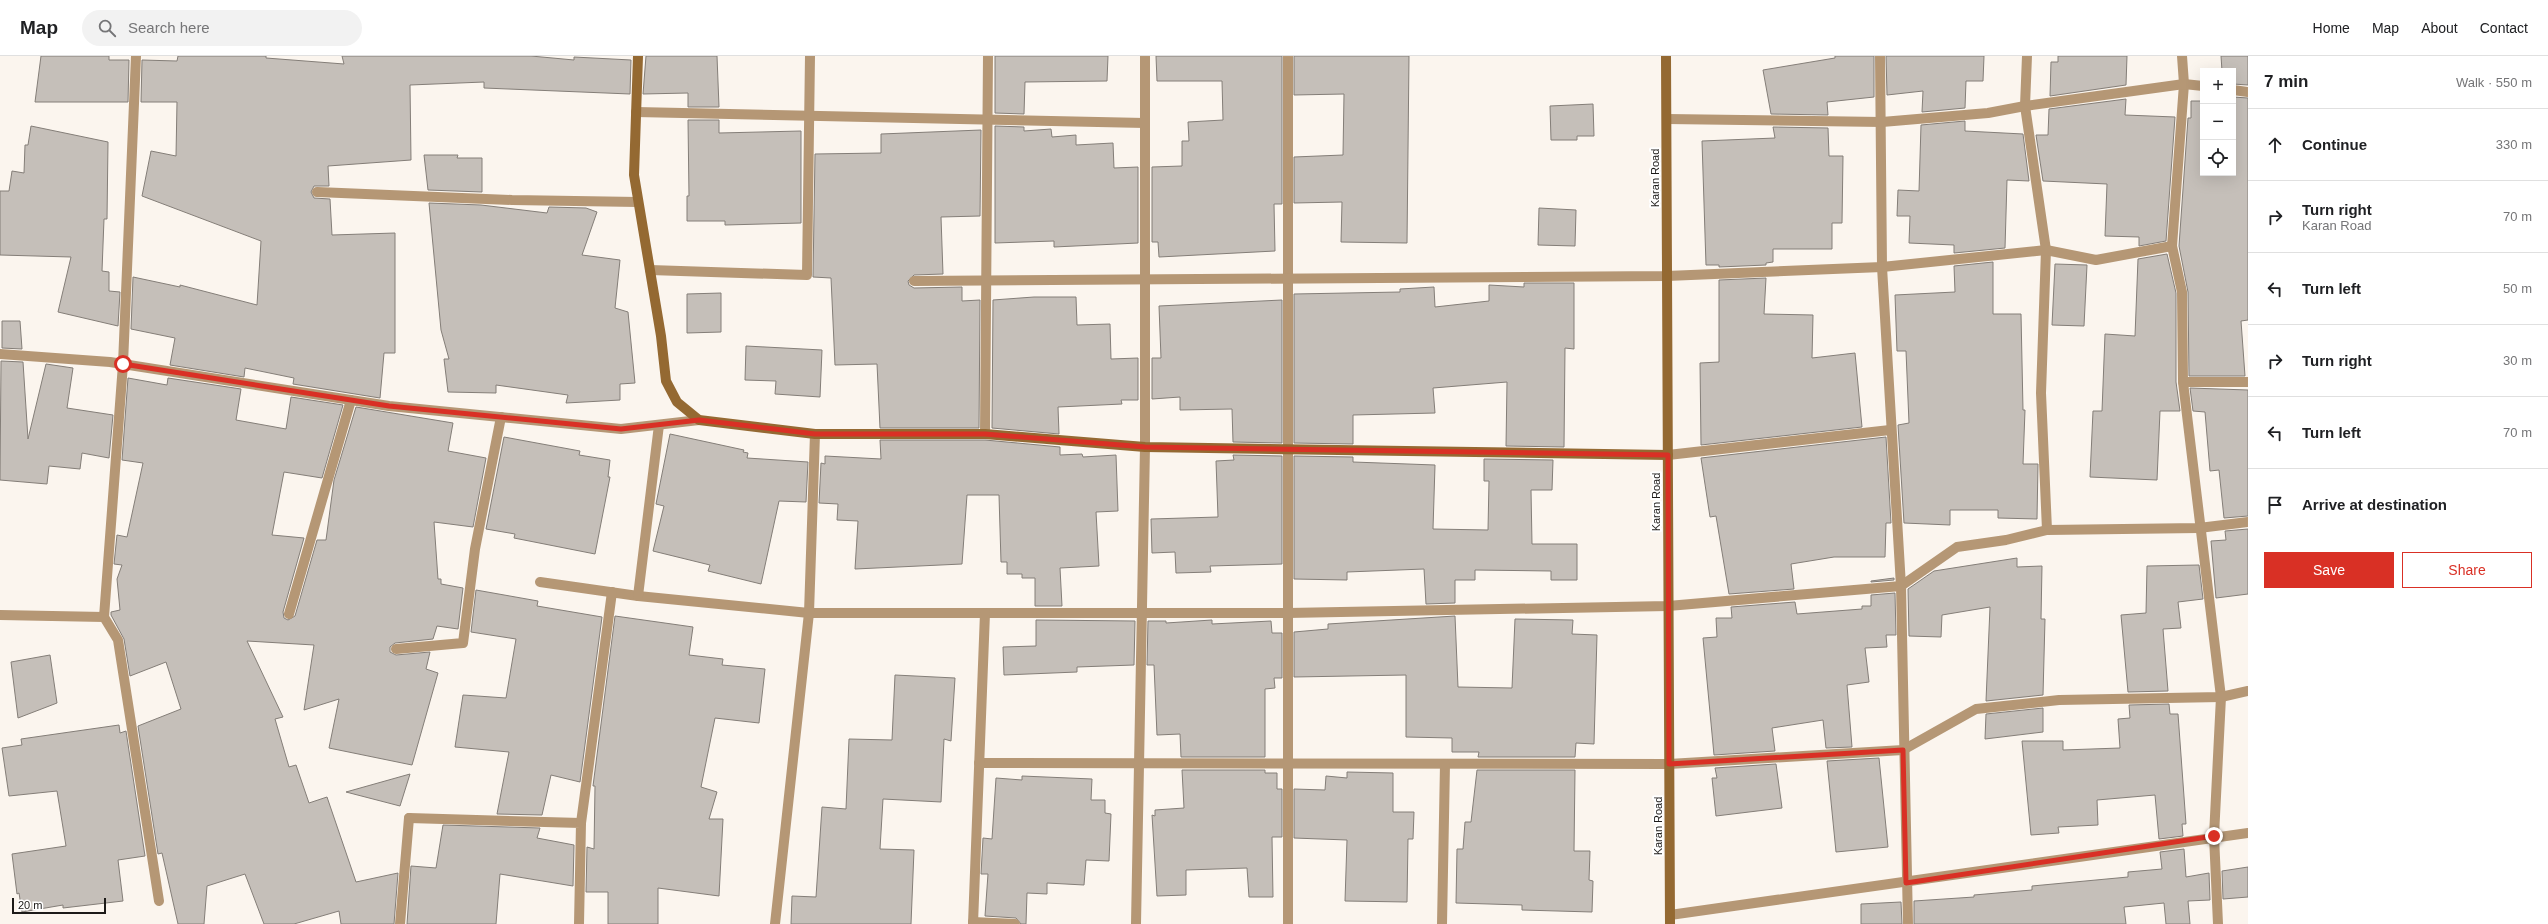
<!DOCTYPE html>
<meta charset="utf-8">
<style>
body{margin:0;font-family:Arial,sans-serif;background:#f2f2f2;color:#202124}
.controls{position:absolute;right:12px;top:12px;display:grid;overflow:hidden;border-radius:0px;box-shadow:0 4px 16px #0002}
.controls button{width:36px;height:36px;display:grid;place-items:center;padding:0;border:0;border-bottom:1px solid #e0e0e0;background:#fff;color:#202124;font:20px sans-serif}
.scale{position:absolute;left:12px;bottom:10px;width:94px;box-sizing:border-box;padding-left:4px;border:2px solid #1c1a18;border-top:0;font-size:11px;line-height:14px;white-space:nowrap;color:#1c1a18;-webkit-text-stroke:3px #fff;paint-order:stroke}
.stop{position:absolute;width:12px;height:12px;margin:-9px;border:3px solid #d93025;border-radius:50%;background:#fff}
.stop.end{background:#d93025;border-color:#fff;box-shadow:0 1px 4px #0008}
.list{margin:0;padding:0;list-style:none}
h2{display:flex;justify-content:space-between;align-items:center;height:52px;margin:0;padding:0 16px;font-size:17px}
h2 small{font-size:13px;font-weight:400;color:#757577}
.list li{display:grid;grid-template-columns:26px 1fr auto;gap:12px;align-items:center;box-sizing:border-box;height:72px;padding:0 16px;border-top:1px solid #e0e0e0}
.list b{display:block;font-size:15px;white-space:nowrap}
.list p{margin:0;font-size:13px;white-space:nowrap;color:#757577}
.list em{font-size:13px;font-style:normal;color:#757577}
.actions{display:flex;gap:8px;padding:12px 16px}
.actions a{flex:1;padding:9px 0;border:1px solid #d93025;border-radius:0px;text-align:center;font-size:14px;color:#d93025}
.actions .main{background:#d93025;color:#fff}
.icon{flex:none;width:22px;height:22px;fill:none;stroke:currentColor;stroke-width:2;stroke-linecap:round;stroke-linejoin:round}
.map{position:relative;flex:none;width:2248px;height:868px;overflow:hidden}
header{display:flex;align-items:center;gap:24px;box-sizing:border-box;height:56px;padding:0 20px;background:#fff;border-bottom:1px solid #e0e0e0}
header strong{font-size:19px}
nav{display:flex;gap:22px;margin-inline-start:auto;font-size:14px}
.search{width:280px;height:36px;background:#f2f2f2;display:flex;align-items:center;gap:10px;box-sizing:border-box;padding:0 14px;border-radius:22px;color:#757577;font-size:15px}
main{display:flex}
aside{flex:1;background:#fff}
.map>svg:first-child{display:block}
.building{fill:#c5bfb9;stroke:#847e78}
.lines{fill:none;stroke-linecap:round;stroke-linejoin:round}
.lane{stroke:#b59775;stroke-width:10}
.street{stroke:#b59775;stroke-width:10}
.secondary{stroke:#946932;stroke-width:10}
.route{stroke:#d93025;stroke-width:5}
.labels{text-anchor:middle;dominant-baseline:central;stroke-width:4;stroke-linejoin:round;paint-order:stroke}
.street-label{font-size:11px;fill:#1c1a18;stroke:#fff}
</style>
<header>
<strong>Map</strong>
<div class="search"><svg class="icon" aria-label="search" viewBox="0 0 24 24"><circle cx="10" cy="10" r="6"/><path d="M15 15l6 6"/></svg>Search here</div>
<nav><a>Home</a><a>Map</a><a>About</a><a>Contact</a></nav>
</header>
<main>
<div class="map">
<svg width="2248" height="868" viewBox="0 0 2248 868">
<rect width="100%" height="100%" fill="#fbf5ee"/>
<g class="building">
<path d="M 41,0 L 109,0 L 109,4 L 129,4 L 128,46 L 35,46 Z"/>
<path d="M 178,0 L 266,0 L 266,2 L 344,8 L 342,0 L 531,0 L 574,4 L 574,1 L 631,4 L 630,38 L 484,32 L 484,26 L 410,29 L 411,104 L 328,110 L 329,130 L 314,130 L 311,136 L 314,142 L 330,143 L 332,179 L 395,177 L 395,297 L 384,297 L 380,342 L 293,328 L 294,322 L 245,312 L 244,321 L 170,309 L 175,282 L 131,273 L 133,221 L 180,231 L 180,229 L 257,249 L 261,185 L 142,140 L 151,95 L 176,100 L 177,46 L 141,46 L 142,4 L 177,5 Z"/>
<path d="M 646,0 L 717,0 L 719,51 L 688,51 L 688,37 L 643,38 Z"/>
<path d="M 995,0 L 1108,0 L 1107,25 L 1025,26 L 1024,58 L 995,57 Z"/>
<path d="M 1156,0 L 1282,0 L 1282,148 L 1274,148 L 1275,195 L 1159,201 L 1158,186 L 1152,186 L 1152,111 L 1182,110 L 1182,85 L 1189,85 L 1188,66 L 1223,64 L 1222,25 L 1157,25 Z"/>
<path d="M 1294,0 L 1409,0 L 1407,187 L 1341,186 L 1342,146 L 1294,147 L 1294,101 L 1343,99 L 1344,38 L 1294,39 Z"/>
<path d="M 1835,0 L 1874,0 L 1874,41 L 1827,46 L 1828,59 L 1771,58 L 1763,14 L 1835,2 Z"/>
<path d="M 1886,0 L 1984,0 L 1983,25 L 1966,25 L 1965,52 L 1922,56 L 1923,35 L 1887,39 Z"/>
<path d="M 2058,0 L 2127,0 L 2126,29 L 2050,40 L 2051,6 L 2058,6 Z"/>
<path d="M 2221,0 L 2248,0 L 2248,29 L 2233,28 L 2233,15 L 2222,15 Z"/>
<path d="M 2233,41 L 2248,42 L 2248,264 L 2241,265 L 2245,320 L 2189,320 L 2188,236 L 2179,190 L 2188,62 L 2191,62 L 2191,45 L 2203,45 L 2203,117 L 2233,117 Z"/>
<path d="M 2126,43 L 2125,59 L 2175,61 L 2166,185 L 2139,190 L 2139,181 L 2105,180 L 2107,128 L 2043,125 L 2036,79 L 2048,79 L 2049,53 Z"/>
<path d="M 1593,48 L 1594,80 L 1577,80 L 1577,84 L 1551,84 L 1550,50 Z"/>
<path d="M 688,64 L 719,64 L 719,77 L 801,75 L 801,167 L 725,169 L 725,165 L 687,165 L 687,140 L 689,140 Z"/>
<path d="M 1965,65 L 1965,75 L 2023,78 L 2029,125 L 2007,124 L 2005,192 L 1954,197 L 1954,189 L 1909,187 L 1910,160 L 1897,160 L 1898,134 L 1919,135 L 1921,69 Z"/>
<path d="M 31,70 L 108,86 L 107,163 L 104,163 L 102,215 L 109,216 L 109,235 L 120,236 L 118,270 L 58,256 L 71,201 L 0,199 L 0,135 L 9,135 L 12,115 L 24,117 L 25,89 L 28,89 Z"/>
<path d="M 995,70 L 1024,71 L 1024,75 L 1051,73 L 1052,81 L 1076,79 L 1076,89 L 1113,87 L 1114,112 L 1138,111 L 1138,187 L 1054,191 L 1054,185 L 995,187 Z"/>
<path d="M 1773,71 L 1828,72 L 1829,100 L 1843,100 L 1842,167 L 1832,167 L 1832,193 L 1773,193 L 1773,206 L 1766,207 L 1766,209 L 1719,211 L 1719,209 L 1706,209 L 1702,85 L 1775,82 Z"/>
<path d="M 981,74 L 980,160 L 941,161 L 943,218 L 914,219 L 908,225 L 909,229 L 914,232 L 962,231 L 962,245 L 980,244 L 979,372 L 880,372 L 877,308 L 835,309 L 831,222 L 813,221 L 815,98 L 881,97 L 881,78 Z"/>
<path d="M 424,99 L 458,99 L 457,102 L 482,102 L 482,136 L 428,134 Z"/>
<path d="M 429,147 L 481,149 L 547,157 L 549,151 L 586,152 L 597,156 L 582,199 L 620,204 L 615,252 L 628,256 L 635,327 L 620,328 L 620,344 L 566,347 L 568,339 L 496,329 L 496,337 L 448,336 L 444,303 L 449,303 L 441,274 Z"/>
<path d="M 1539,152 L 1576,154 L 1575,190 L 1538,189 Z"/>
<path d="M 2167,198 L 2176,237 L 2176,326 L 2180,355 L 2160,355 L 2157,424 L 2090,421 L 2093,355 L 2102,355 L 2105,278 L 2135,280 L 2138,203 Z"/>
<path d="M 1993,206 L 1993,258 L 2021,258 L 2023,354 L 2025,354 L 2023,408 L 2038,408 L 2037,463 L 1998,462 L 1998,454 L 1950,454 L 1950,469 L 1904,467 L 1898,369 L 1909,367 L 1906,295 L 1897,295 L 1895,239 L 1955,236 L 1954,210 Z"/>
<path d="M 2055,208 L 2087,209 L 2084,270 L 2052,269 Z"/>
<path d="M 1766,222 L 1764,258 L 1813,259 L 1812,302 L 1855,297 L 1862,371 L 1701,389 L 1700,307 L 1719,306 L 1719,224 Z"/>
<path d="M 1524,227 L 1574,227 L 1574,293 L 1565,292 L 1564,391 L 1506,390 L 1507,326 L 1433,332 L 1435,357 L 1353,359 L 1353,388 L 1294,387 L 1294,238 L 1400,236 L 1400,233 L 1434,231 L 1435,251 L 1489,245 L 1489,229 L 1524,231 Z"/>
<path d="M 721,237 L 721,276 L 687,277 L 687,238 Z"/>
<path d="M 1034,241 L 1076,241 L 1077,269 L 1110,268 L 1111,303 L 1138,302 L 1138,344 L 1121,344 L 1122,348 L 1058,351 L 1059,378 L 992,372 L 993,244 Z"/>
<path d="M 1282,244 L 1282,387 L 1233,386 L 1232,353 L 1180,354 L 1180,341 L 1152,343 L 1152,302 L 1161,302 L 1159,250 Z"/>
<path d="M 2,265 L 20,265 L 22,293 L 2,292 Z"/>
<path d="M 746,290 L 822,294 L 820,341 L 775,338 L 776,325 L 745,324 Z"/>
<path d="M 1,305 L 23,306 L 28,383 L 46,308 L 73,312 L 67,352 L 113,359 L 109,402 L 82,397 L 80,413 L 49,410 L 47,428 L 0,424 Z"/>
<path d="M 128,322 L 167,329 L 168,322 L 241,333 L 236,364 L 286,373 L 291,341 L 343,349 L 322,422 L 284,416 L 272,479 L 304,482 L 283,556 L 284,562 L 288,564 L 295,560 L 317,484 L 326,484 L 334,424 L 356,351 L 453,367 L 448,395 L 486,402 L 473,471 L 434,466 L 438,523 L 441,523 L 441,528 L 463,532 L 458,573 L 437,570 L 433,583 L 395,587 L 390,591 L 390,596 L 396,599 L 430,596 L 426,613 L 438,617 L 412,709 L 329,692 L 339,643 L 304,654 L 314,589 L 247,585 L 283,661 L 275,663 L 289,711 L 296,709 L 309,747 L 327,741 L 356,826 L 398,817 L 394,868 L 341,868 L 339,855 L 294,868 L 264,868 L 245,818 L 207,830 L 204,868 L 178,868 L 162,797 L 158,798 L 138,670 L 181,653 L 166,606 L 130,620 L 124,583 L 111,559 L 111,556 L 120,554 L 117,523 L 122,509 L 114,508 L 117,479 L 127,481 L 143,407 L 122,404 Z"/>
<path d="M 2190,332 L 2248,334 L 2248,460 L 2224,462 L 2219,414 L 2210,415 L 2205,356 L 2193,355 Z"/>
<path d="M 670,378 L 744,394 L 743,396 L 748,397 L 747,402 L 808,406 L 806,446 L 779,445 L 761,528 L 708,515 L 710,509 L 653,495 L 664,450 L 656,448 Z"/>
<path d="M 504,381 L 580,395 L 579,399 L 610,404 L 608,421 L 610,421 L 595,498 L 514,482 L 515,478 L 486,473 Z"/>
<path d="M 1886,381 L 1891,467 L 1886,467 L 1885,501 L 1834,501 L 1791,508 L 1794,533 L 1729,538 L 1716,460 L 1710,461 L 1701,402 Z"/>
<path d="M 880,384 L 985,384 L 1060,391 L 1060,399 L 1082,398 L 1083,401 L 1116,399 L 1118,455 L 1096,456 L 1099,510 L 1060,512 L 1062,550 L 1035,550 L 1035,522 L 1022,522 L 1022,518 L 1007,518 L 1007,506 L 1001,506 L 999,439 L 967,439 L 962,508 L 855,513 L 858,465 L 837,464 L 838,448 L 819,447 L 821,407 L 825,408 L 825,400 L 881,403 Z"/>
<path d="M 1233,399 L 1282,400 L 1282,508 L 1210,510 L 1211,516 L 1176,517 L 1175,496 L 1152,497 L 1151,463 L 1218,461 L 1216,405 L 1234,404 Z"/>
<path d="M 1294,400 L 1353,401 L 1353,406 L 1435,409 L 1433,473 L 1488,474 L 1489,425 L 1484,425 L 1484,403 L 1553,404 L 1552,434 L 1531,434 L 1532,488 L 1577,488 L 1577,524 L 1551,524 L 1551,515 L 1475,514 L 1475,524 L 1455,524 L 1455,547 L 1426,548 L 1424,513 L 1347,516 L 1347,524 L 1294,523 Z"/>
<path d="M 2248,473 L 2248,538 L 2216,542 L 2211,485 L 2226,484 L 2225,475 Z"/>
<path d="M 2017,502 L 2017,511 L 2042,510 L 2041,563 L 2045,563 L 2043,639 L 1986,645 L 1990,551 L 1942,559 L 1941,581 L 1909,580 L 1908,533 L 1934,515 Z"/>
<path d="M 2199,509 L 2203,543 L 2178,546 L 2181,572 L 2163,573 L 2168,635 L 2128,636 L 2121,559 L 2146,557 L 2147,510 Z"/>
<path d="M 1894,522 L 1894,524 L 1871,526 L 1871,525 Z"/>
<path d="M 476,534 L 538,545 L 537,550 L 602,561 L 580,726 L 551,719 L 542,759 L 497,758 L 509,696 L 455,691 L 463,639 L 506,642 L 516,583 L 471,576 Z"/>
<path d="M 1895,537 L 1896,579 L 1886,579 L 1887,591 L 1865,592 L 1869,626 L 1847,629 L 1852,691 L 1826,692 L 1823,664 L 1772,672 L 1775,695 L 1714,699 L 1703,582 L 1717,581 L 1716,562 L 1732,562 L 1731,551 L 1795,546 L 1797,558 L 1862,553 L 1862,550 L 1871,550 L 1871,539 Z"/>
<path d="M 615,560 L 693,571 L 689,599 L 723,603 L 722,609 L 765,613 L 759,667 L 715,662 L 701,731 L 717,736 L 709,763 L 723,763 L 719,840 L 658,832 L 658,868 L 608,868 L 608,836 L 586,836 L 587,791 L 594,793 L 595,730 L 593,730 Z"/>
<path d="M 1455,560 L 1458,631 L 1512,632 L 1515,563 L 1573,564 L 1572,578 L 1597,579 L 1594,688 L 1576,687 L 1575,701 L 1478,701 L 1479,696 L 1452,696 L 1452,682 L 1406,681 L 1406,619 L 1294,621 L 1294,576 L 1328,573 L 1328,568 Z"/>
<path d="M 1036,564 L 1135,565 L 1134,609 L 1077,611 L 1077,616 L 1004,619 L 1003,591 L 1036,590 Z"/>
<path d="M 1212,564 L 1212,568 L 1271,565 L 1272,577 L 1282,577 L 1282,622 L 1274,622 L 1275,632 L 1265,633 L 1265,701 L 1181,701 L 1180,678 L 1157,679 L 1154,609 L 1147,609 L 1148,565 L 1166,565 L 1166,567 Z"/>
<path d="M 50,599 L 57,647 L 18,662 L 11,606 Z"/>
<path d="M 895,619 L 955,622 L 951,685 L 944,683 L 941,746 L 883,743 L 880,793 L 914,794 L 911,868 L 791,868 L 792,840 L 816,841 L 822,751 L 846,753 L 849,683 L 892,684 Z"/>
<path d="M 2169,648 L 2170,658 L 2178,658 L 2186,768 L 2182,768 L 2183,780 L 2159,783 L 2155,739 L 2097,744 L 2098,769 L 2058,771 L 2059,777 L 2031,779 L 2022,685 L 2063,685 L 2063,694 L 2120,692 L 2118,663 L 2130,662 L 2129,649 Z"/>
<path d="M 2043,652 L 2043,676 L 1985,683 L 1986,658 Z"/>
<path d="M 119,669 L 120,677 L 126,675 L 145,800 L 118,804 L 123,845 L 63,852 L 63,849 L 22,856 L 19,837 L 17,838 L 12,798 L 66,790 L 57,735 L 9,740 L 2,692 L 22,689 L 21,683 Z"/>
<path d="M 1879,702 L 1888,791 L 1836,796 L 1827,705 Z"/>
<path d="M 1776,708 L 1782,752 L 1716,760 L 1712,722 L 1717,722 L 1715,712 Z"/>
<path d="M 1182,714 L 1265,714 L 1265,717 L 1277,717 L 1277,733 L 1282,733 L 1282,781 L 1272,781 L 1273,841 L 1249,841 L 1247,812 L 1186,814 L 1186,839 L 1157,840 L 1152,759 L 1155,760 L 1155,754 L 1184,752 Z"/>
<path d="M 1477,714 L 1575,714 L 1574,795 L 1590,795 L 1589,824 L 1593,825 L 1592,856 L 1522,854 L 1522,849 L 1456,847 L 1457,793 L 1463,793 L 1465,766 L 1471,766 Z"/>
<path d="M 1347,716 L 1393,717 L 1393,756 L 1414,756 L 1413,783 L 1408,783 L 1407,846 L 1345,845 L 1347,784 L 1294,782 L 1294,733 L 1325,734 L 1326,720 L 1347,722 Z"/>
<path d="M 410,718 L 400,750 L 346,736 Z"/>
<path d="M 1022,720 L 1092,723 L 1091,744 L 1105,744 L 1105,757 L 1111,758 L 1109,805 L 1086,804 L 1084,829 L 1047,827 L 1047,838 L 1027,837 L 1026,868 L 1021,868 L 1016,862 L 985,860 L 988,818 L 981,818 L 983,782 L 992,783 L 996,722 L 1022,724 Z"/>
<path d="M 443,769 L 540,772 L 537,782 L 574,789 L 573,830 L 500,818 L 496,868 L 407,868 L 411,810 L 436,812 Z"/>
<path d="M 2184,793 L 2186,821 L 2209,817 L 2210,844 L 2188,845 L 2190,868 L 2166,868 L 2164,847 L 2124,851 L 2126,868 L 1914,868 L 1914,845 L 1974,841 L 1974,839 L 2032,834 L 2032,830 L 2128,821 L 2128,816 L 2162,813 L 2160,796 Z"/>
<path d="M 2248,811 L 2248,841 L 2223,843 L 2222,815 Z"/>
<path d="M 1901,846 L 1902,868 L 1861,868 L 1861,848 Z"/>
</g>
<g class="lines">
<g class="lane">
<path d="M 317,136 L 512,144 L 638,146"/>
<path d="M 289,558 L 351,344"/>
<path d="M 104,561 L 118,584 L 159,845"/>
<path d="M 396,593 L 463,587 L 475,493 L 501,361"/>
<path d="M 409,762 L 581,767 L 579,868"/>
</g>
<g class="street">
<path d="M 1288,0 L 1288,868"/>
<path d="M 1880,0 L 1882,211 L 1901,530 L 1908,868"/>
<path d="M 2027,0 L 2025,50 L 2046,194 L 2041,337 L 2047,474"/>
<path d="M 2182,0 L 2184,28 L 2172,190 L 2182,236 L 2183,326 L 2221,641 L 2214,780 L 2218,868"/>
<path d="M 2233,34 L 2248,36"/>
<path d="M 636,56 L 1145,67"/>
<path d="M 1667,63 L 1882,66 L 1988,57 L 2025,50 L 2184,28 L 2203,30"/>
<path d="M 650,214 L 807,219 L 810,0"/>
<path d="M 914,225 L 1667,220 L 1882,211 L 2046,194 L 2096,204 L 2172,190"/>
<path d="M 0,298 L 110,306 L 389,350 L 621,373 L 699,364"/>
<path d="M 2183,326 L 2248,326"/>
<path d="M 985,378 L 988,0"/>
<path d="M 1668,399 L 1890,374"/>
<path d="M 540,526 L 638,540 L 809,557 L 1288,557 L 1668,550 L 1901,530 L 1957,491 L 2006,484 L 2047,474 L 2199,472 L 2248,466"/>
<path d="M 638,540 L 659,369"/>
<path d="M 0,559 L 104,561 L 123,308 L 136,0"/>
<path d="M 979,707 L 1669,708 L 1903,694 L 1976,653 L 2059,644 L 2221,641 L 2248,635"/>
<path d="M 581,767 L 612,536"/>
<path d="M 1670,859 L 2248,777"/>
<path d="M 973,866 L 1015,868"/>
<path d="M 400,868 L 409,762"/>
<path d="M 775,868 L 809,557 L 815,378"/>
<path d="M 973,868 L 985,557"/>
<path d="M 1136,868 L 1145,391 L 1145,0"/>
<path d="M 1442,868 L 1445,708"/>
</g>
<g class="secondary">
<path d="M 638,0 L 634,119 L 661,280 L 666,325 L 677,346 L 699,364 L 815,378 L 985,378 L 1145,391 L 1668,399"/>
<path d="M 1666,0 L 1670,868"/>
</g>
</g>
<g class="lines">
<path class="route" d="M 123,308 L 389,350 L 621,373 L 699,364 L 815,378 L 985,378 L 1145,391 L 1668,399 L 1669,708 L 1903,694 L 1906,827 L 2214,780"/>
</g>
<g class="labels">
<g class="street-label">
<text transform="translate(1655 122) rotate(-90)">Karan Road</text>
<text transform="translate(1656 446) rotate(-90)">Karan Road</text>
<text transform="translate(1658 770) rotate(-90)">Karan Road</text>
</g>
</g>
</svg>
<div class="controls">
<button>+</button>
<button>−</button>
<button><svg class="icon" aria-label="locate" viewBox="0 0 24 24"><circle cx="12" cy="12" r="6"/><path d="M12 2v4M12 18v4M2 12h4M18 12h4"/></svg></button>
</div>
<div class="scale">20 m</div>
<div class="stop" style="left:123px;top:308px"></div>
<div class="stop end" style="left:2214px;top:780px"></div>
</div>
<aside>
<h2>7 min<small>Walk · 550 m</small></h2>
<ul class="list">
<li><svg class="icon" aria-label="ahead" viewBox="0 0 24 24"><path d="M12 20V5M6 11l6-6 6 6"/></svg><div><b>Continue</b></div><em>330 m</em></li>
<li><svg class="icon" aria-label="right" viewBox="0 0 24 24"><path d="M7 20v-9h11M14 6l5 5-5 5"/></svg><div><b>Turn right</b><p>Karan Road</p></div><em>70 m</em></li>
<li><svg class="icon" aria-label="left" viewBox="0 0 24 24"><path d="M17 20v-9H6M10 6l-5 5 5 5"/></svg><div><b>Turn left</b></div><em>50 m</em></li>
<li><svg class="icon" aria-label="right" viewBox="0 0 24 24"><path d="M7 20v-9h11M14 6l5 5-5 5"/></svg><div><b>Turn right</b></div><em>30 m</em></li>
<li><svg class="icon" aria-label="left" viewBox="0 0 24 24"><path d="M17 20v-9H6M10 6l-5 5 5 5"/></svg><div><b>Turn left</b></div><em>70 m</em></li>
<li><svg class="icon" aria-label="arrive" viewBox="0 0 24 24"><path d="M6 21V4h12l-3 4 3 4H6"/></svg><div><b>Arrive at destination</b></div></li>
</ul>
<div class="actions"><a class="main">Save</a><a>Share</a></div>
</aside>
</main>
